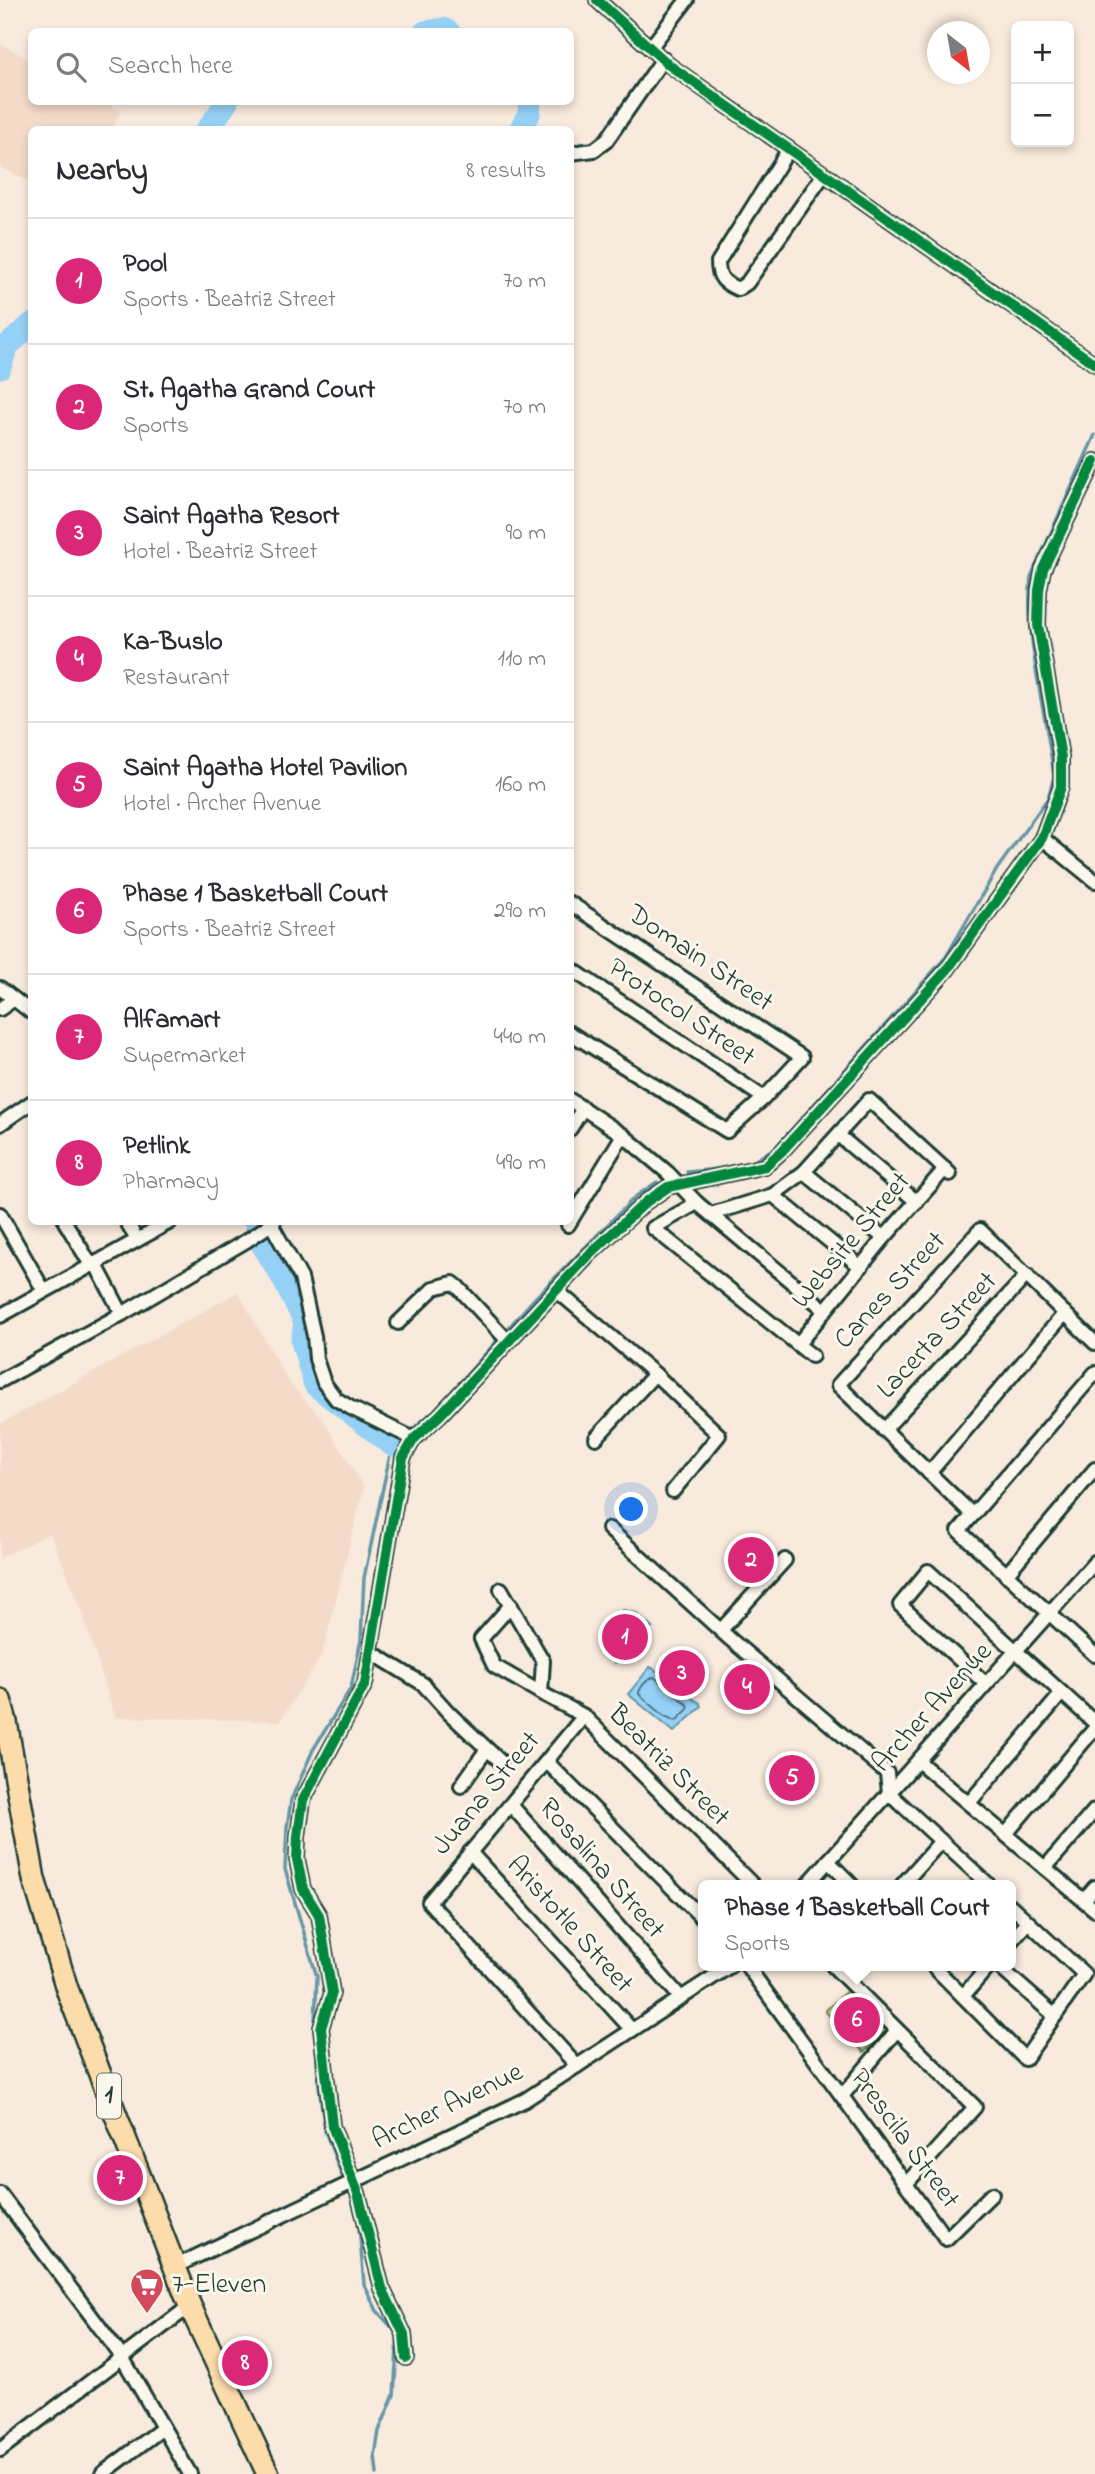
<!DOCTYPE html>
<meta charset="utf-8">
<style>
body{margin:0;font-family:"Indie Flower",sans-serif;background:#f2f2f3;color:#2b2b33}
.controls{position:absolute;right:21px;top:21px;display:grid;overflow:hidden;border-radius:10px;box-shadow:0 4px 10px #0003}
.controls button{width:63px;height:63px;display:grid;place-items:center;padding:0;border:0;border-bottom:2px solid #e1e1e2;background:#fff;color:#2b2b33;font:35px sans-serif}
.compass{position:absolute;left:927px;top:21px;width:63px;height:63px;border-radius:50%;background:#fff;box-shadow:0 4px 10px #0003;rotate:149deg}
.you{position:absolute;left:632px;top:1510px;width:24px;height:24px;margin:-18px;border:5px solid #fff;border-radius:50%;background:#1a73e8;box-shadow:0 0 0 10px #1a73e833}
.badge{display:grid;place-items:center;width:46px;height:46px;border-radius:50%;background:#db2777;color:#fff;font-size:23px;font-weight:700}
.pin{position:absolute;translate:-50% -50%;border:4px solid #fff;box-shadow:0 2px 7px #0006}
.popup{position:absolute;left:698px;top:1880px;width:318px;height:91px;box-sizing:border-box;display:grid;place-content:center;border-radius:10px;background:#fff;filter:drop-shadow(0 2px 5px #0005);font-size:23px;white-space:nowrap;color:#7c7c81}
.popup b{font-size:26px;color:#2b2b33}
.popup::after{content:'';position:absolute;left:50%;top:100%;margin-left:-14px;border:14px solid transparent;border-top-color:#fff}
.list{margin:0;padding:0;list-style:none}
h2{display:flex;justify-content:space-between;align-items:center;height:91px;margin:0;padding:0 28px;font-size:30px}
h2 small{font-size:23px;font-weight:400;color:#7c7c81}
.list li{display:grid;grid-template-columns:46px 1fr auto;gap:21px;align-items:center;box-sizing:border-box;height:126px;padding:0 28px;border-top:2px solid #e1e1e2}
.list b{display:block;font-size:26px;white-space:nowrap}
.list p{margin:0;font-size:23px;white-space:nowrap;color:#7c7c81}
.list em{font-size:23px;font-style:normal;color:#7c7c81}
.icon{flex:none;width:38px;height:38px;fill:none;stroke:currentColor;stroke-width:2;stroke-linecap:round;stroke-linejoin:round}
.map{position:relative;flex:none;width:1095px;height:2474px;overflow:hidden}
.search{position:absolute;background:#fff;box-shadow:0 4px 10px #0003;left:28px;top:28px;width:546px;height:77px;display:flex;align-items:center;gap:18px;box-sizing:border-box;padding:0 24px;border-radius:10px;color:#7c7c81;font-size:26px}
.panel{position:absolute;background:#fff;box-shadow:0 4px 10px #0003;left:28px;top:126px;width:546px;height:1099px;border-radius:10px}
.map>svg:first-child{display:block}
.built{fill:#f4dbc9}
.green{fill:#c3d98e;stroke:#718b61;stroke-width:2}
.water{fill:#95d1f6;stroke:#6696a8;stroke-width:2}
.lines{fill:none;stroke-linecap:round;stroke-linejoin:round}
.shore{stroke:#4e7882;stroke-width:2}
.stream{stroke:#6696a8;stroke-width:3.5}
.river{stroke:#95d1f6;stroke-width:23}
.minor-casing{stroke:#1f3d34;stroke-width:18}
.trunk-casing{stroke:#1f3d34;stroke-width:26}
.minor{stroke:#fbf7ec;stroke-width:12}
.trunk{stroke:#fddcac;stroke-width:21}
.cycleway-casing{stroke:#fbf7ec;stroke-width:15}
.cycleway{stroke:#00873e;stroke-width:10}
.labels{text-anchor:middle;dominant-baseline:central;stroke-width:6;stroke-linejoin:round;paint-order:stroke}
.shield{fill:#fbf7ec;stroke:#61756b;stroke-width:2}
.shield-label{font-size:26px;font-weight:bold;fill:#1f3d34}
.street-label{font-size:28px;fill:#1f3d34;stroke:#fbf7ec}
.poi-label{font-size:28px;fill:#1f3d34;stroke:#fbf7ec;text-anchor:start}
</style>
<div class="map">
<svg width="1095" height="2474" viewBox="0 0 1095 2474">
<rect width="100%" height="100%" fill="#f8eadc"/>
<filter id="ink" filterUnits="userSpaceOnUse"><feTurbulence type="fractalNoise" baseFrequency=".0143" numOctaves="2"/><feDisplacementMap in="SourceGraphic" scale="14" xChannelSelector="R" yChannelSelector="G"/><feConvolveMatrix kernelMatrix="1 2 1 2 8 2 1 2 1" color-interpolation-filters="sRGB"/></filter>
<g filter="url(#ink)">
<g class="built">
<path d="M 0,43 L 31,61 L 32,102 L 104,102 L 121,111 L 112,129 L 32,130 L 31,182 L 0,167 Z"/>
<path d="M 238,1292 L 288,1381 L 324,1421 L 364,1488 L 322,1655 L 280,1721 L 115,1717 L 81,1608 L 50,1533 L 0,1558 L 0,1424 Z"/>
</g>
<path class="green" d="M 850,1988 L 889,2030 L 864,2052 L 825,2011 Z"/>
<g class="water">
<path d="M 624,1610 L 636,1613 L 652,1628 L 615,1663 C 607,1654 601,1651 604,1639 L 616,1632 C 615,1622 613,1615 624,1610 Z"/>
<path d="M 650,1667 C 670,1677 681,1693 700,1703 L 701,1707 L 674,1732 L 628,1694 Z"/>
</g>
<g class="lines">
<g class="shore">
<path d="M 624,1618 L 632,1618 L 641,1629 L 615,1651 L 610,1645 L 622,1635 Z"/>
<path d="M 654,1677 L 689,1706 L 688,1709 L 676,1721 L 663,1715 L 639,1694 C 639,1688 648,1678 654,1677 Z"/>
</g>
<g class="stream">
<path d="M 748,1165 L 776,1147 L 946,957 L 997,869 L 1048,798 L 1054,777 C 1047,715 1024,639 1031,577 L 1095,435"/>
<path d="M 687,1172 L 730,1168"/>
<path d="M 413,1429 L 439,1406 L 534,1299 L 635,1197 L 657,1182"/>
<path d="M 343,2179 L 325,2131 L 318,2078 L 315,2023 L 317,1977 L 285,1869 L 287,1827 L 291,1800 L 313,1750 L 351,1688 L 361,1640 L 364,1578 L 392,1445 L 400,1440"/>
<path d="M 358,2215 L 364,2284 L 377,2311 L 398,2334 L 394,2395 L 379,2431 L 375,2456 L 377,2474"/>
</g>
<g class="river">
<path d="M 425,32 L 443,29 L 449,32"/>
<path d="M 207,130 L 227,102"/>
<path d="M 520,130 L 529,114 L 530,102"/>
<path d="M 0,367 L 7,346 L 32,324"/>
<path d="M 255,1222 L 262,1244 L 281,1275 L 305,1322 L 302,1341 L 315,1385 L 392,1445"/>
</g>
<g class="minor-casing">
<g id="minor">
<path d="M 597,0 L 669,65 L 1095,364"/>
<path d="M 650,48 L 687,0"/>
<path d="M 789,149 L 718,262 C 718,278 724,283 738,289 L 747,283 L 824,174"/>
<path d="M 570,153 L 594,150 L 606,141 L 663,59"/>
<path d="M 1042,838 L 1095,881"/>
<path d="M 570,903 L 802,1057 L 764,1098 L 727,1131 L 570,1033"/>
<path d="M 570,968 L 764,1098"/>
<path d="M 0,988 L 32,1013"/>
<path d="M 0,1009 L 14,999"/>
<path d="M 570,1100 L 623,1135 L 668,1173 L 697,1203 L 825,1310"/>
<path d="M 0,1124 L 32,1102"/>
<path d="M 570,1129 L 583,1108"/>
<path d="M 838,1135 L 917,1202"/>
<path d="M 804,1172 L 884,1238"/>
<path d="M 773,1195 L 861,1267"/>
<path d="M 697,1203 L 653,1228 L 812,1356"/>
<path d="M 0,1214 L 44,1291"/>
<path d="M 711,1214 L 773,1195 L 804,1172 L 869,1100 L 950,1174"/>
<path d="M 65,1222 L 91,1265"/>
<path d="M 127,1222 L 137,1240"/>
<path d="M 270,1222 L 301,1278 L 314,1336 L 316,1359 L 324,1383 L 336,1399 L 351,1408 L 414,1439"/>
<path d="M 568,1225 L 623,1135"/>
<path d="M 95,1263 L 122,1314"/>
<path d="M 556,1290 L 655,1374 L 596,1438"/>
<path d="M 0,1316 L 170,1222"/>
<path d="M 398,1323 L 434,1288 L 453,1283 L 458,1287 L 508,1341"/>
<path d="M 798,1344 L 884,1238 L 945,1169"/>
<path d="M 1095,1373 L 959,1531 L 1095,1655"/>
<path d="M 655,1374 L 719,1435 L 673,1491"/>
<path d="M 0,1381 L 122,1314 L 246,1241 L 274,1222"/>
<path d="M 884,1430 L 1027,1275"/>
<path d="M 929,1473 L 1065,1313"/>
<path d="M 973,1515 L 838,1385 L 980,1230 L 1095,1343"/>
<path d="M 609,1529 L 730,1639 L 887,1773 L 889,1793 L 989,1885"/>
<path d="M 1006,1575 L 1095,1469"/>
<path d="M 501,1589 L 543,1661 L 541,1693 L 494,1666 L 481,1639 L 511,1605"/>
<path d="M 721,1630 L 785,1560"/>
<path d="M 371,1652 L 423,1684 L 449,1713 L 500,1761"/>
<path d="M 986,1684 L 900,1605 L 928,1571 L 1095,1723"/>
<path d="M 541,1693 L 584,1716 L 753,1885"/>
<path d="M 918,1761 L 1095,1910"/>
<path d="M 547,1762 L 703,1919"/>
<path d="M 461,1786 L 487,1749"/>
<path d="M 969,1803 L 1062,1693"/>
<path d="M 511,1805 L 681,1998"/>
<path d="M 1006,1834 L 1095,1728"/>
<path d="M 470,1852 L 632,2030"/>
<path d="M 828,1861 L 852,1885"/>
<path d="M 1045,1868 L 1095,1810"/>
<path d="M 807,1885 L 1095,1562"/>
<path d="M 902,1885 L 941,1841"/>
<path d="M 1084,1900 L 1095,1887"/>
<path d="M 1011,1941 L 1028,1922"/>
<path d="M 747,1966 L 946,2239 L 992,2194"/>
<path d="M 833,1966 L 975,2107 L 906,2184"/>
<path d="M 933,1966 L 1025,2059 L 1084,1974 L 1011,1906"/>
<path d="M 998,1966 L 1055,2016"/>
<path d="M 963,1996 L 989,1966"/>
<path d="M 577,2066 L 429,1902 L 584,1716"/>
<path d="M 842,2096 L 897,2030"/>
<path d="M 0,2194 L 122,2357 L 190,2474"/>
<path d="M 174,2267 L 525,2100 L 730,1966"/>
<path d="M 406,2358 L 404,2334 L 382,2288 L 358,2193 L 332,2126 L 321,2028 L 332,1993 L 319,1915 L 303,1889 L 297,1859 L 298,1836 L 303,1800 L 365,1684 L 403,1458 L 414,1439 L 440,1415 L 589,1255 L 646,1202 L 668,1187 L 765,1166 L 782,1151 L 947,970 L 1042,838 L 1061,787 L 1061,757 L 1038,625 L 1039,590 L 1043,569 L 1095,461"/>
<path d="M 0,2450 L 190,2306"/>
<path d="M 102,2474 L 163,2428"/>
</g>
</g>
<g class="trunk-casing">
<path id="trunk" d="M 0,1700 L 6,1722 L 34,1879 L 67,1989 L 190,2306 L 268,2474"/>
</g>
<use href="#minor" class="minor"/>
<use href="#trunk" class="trunk"/>
<g class="cycleway-casing">
<g id="cycleway">
<path d="M 597,0 L 669,65 L 1095,364"/>
<path d="M 406,2358 L 404,2334 L 382,2288 L 358,2193 L 332,2126 L 321,2028 L 332,1993 L 319,1915 L 303,1889 L 297,1859 L 298,1836 L 303,1800 L 365,1684 L 403,1458 L 414,1439 L 440,1415 L 589,1255 L 646,1202 L 668,1187 L 765,1166 L 782,1151 L 947,970 L 1042,838 L 1061,787 L 1061,757 L 1038,625 L 1039,590 L 1043,569 L 1095,461"/>
</g>
</g>
<use href="#cycleway" class="cycleway"/>
</g>
</g>
<defs>
<g id="supermarket-pin" transform="scale(1.75)"><path d="M0 17L-7.5 6A9.5 9.5 0 1 1 7.5 6Z" fill="#d1495b" stroke="#fbf7ec"/><path d="M-6-5.5h2.5l.6 2H6L4.5 2H-2.5L-4.4-4H-6ZM-1.5 3.2a1.3 1.3 0 1 0 .1 0ZM3 3.2a1.3 1.3 0 1 0 .1 0Z" fill="#fff"/></g>
</defs>
<g fill-rule="evenodd">
<use href="#supermarket-pin" x="147" y="2285"/>
</g>
<g class="labels">
<rect class="shield" x="97" y="2073.5" width="24" height="45" rx="5"/>
<g class="shield-label">
<text x="109" y="2096">1</text>
</g>
<g class="street-label">
<text transform="translate(700 959) rotate(34)">Domain Street</text>
<text transform="translate(681 1013) rotate(34)">Protocol Street</text>
<text transform="translate(852 1241) rotate(-50)">Website Street</text>
<text transform="translate(891 1291) rotate(-47)">Canes Street</text>
<text transform="translate(938 1336) rotate(-47)">Lacerta Street</text>
<text transform="translate(933 1708) rotate(-48)">Archer Avenue</text>
<text transform="translate(668 1766) rotate(45)">Beatriz Street</text>
<text transform="translate(487 1794) rotate(-50)">Juana Street</text>
<text transform="translate(601 1869) rotate(49)">Rosalina Street</text>
<text transform="translate(569 1925) rotate(48)">Aristotle Street</text>
<text transform="translate(448 2107) rotate(-26)">Archer Avenue</text>
<text transform="translate(904 2139) rotate(54)">Prescila Street</text>
</g>
<g class="poi-label">
<text x="172" y="2285">7-Eleven</text>
</g>
</g>
</svg>
<div class="controls">
<button>+</button>
<button>−</button>
</div>
<svg class="compass" viewBox="-18 -18 36 36"><path d="M0-13l5 13h-10z" fill="#e53935"/><path d="M0 13l5-13h-10z" fill="#7c7c81"/></svg>
<div class="you"></div>
<div class="pin badge" style="left:625px;top:1637px">1</div>
<div class="pin badge" style="left:751px;top:1560px">2</div>
<div class="pin badge" style="left:682px;top:1673px">3</div>
<div class="pin badge" style="left:747px;top:1687px">4</div>
<div class="pin badge" style="left:792px;top:1778px">5</div>
<div class="pin badge" style="left:857px;top:2020px">6</div>
<div class="popup"><b>Phase 1 Basketball Court</b>Sports</div>
<div class="pin badge" style="left:120px;top:2178px">7</div>
<div class="pin badge" style="left:245px;top:2363px">8</div>
<div class="search"><svg class="icon" aria-label="search" viewBox="0 0 24 24"><circle cx="10" cy="10" r="6"/><path d="M15 15l6 6"/></svg>Search here</div>
<section class="panel">
<h2>Nearby<small>8 results</small></h2>
<ul class="list">
<li><span class="badge">1</span><div><b>Pool</b><p>Sports · Beatriz Street</p></div><em>70 m</em></li>
<li><span class="badge">2</span><div><b>St. Agatha Grand Court</b><p>Sports</p></div><em>70 m</em></li>
<li><span class="badge">3</span><div><b>Saint Agatha Resort</b><p>Hotel · Beatriz Street</p></div><em>90 m</em></li>
<li><span class="badge">4</span><div><b>Ka-Buslo</b><p>Restaurant</p></div><em>110 m</em></li>
<li><span class="badge">5</span><div><b>Saint Agatha Hotel Pavilion</b><p>Hotel · Archer Avenue</p></div><em>160 m</em></li>
<li><span class="badge">6</span><div><b>Phase 1 Basketball Court</b><p>Sports · Beatriz Street</p></div><em>290 m</em></li>
<li><span class="badge">7</span><div><b>Alfamart</b><p>Supermarket</p></div><em>440 m</em></li>
<li><span class="badge">8</span><div><b>Petlink</b><p>Pharmacy</p></div><em>490 m</em></li>
</ul>
</section>
</div>
